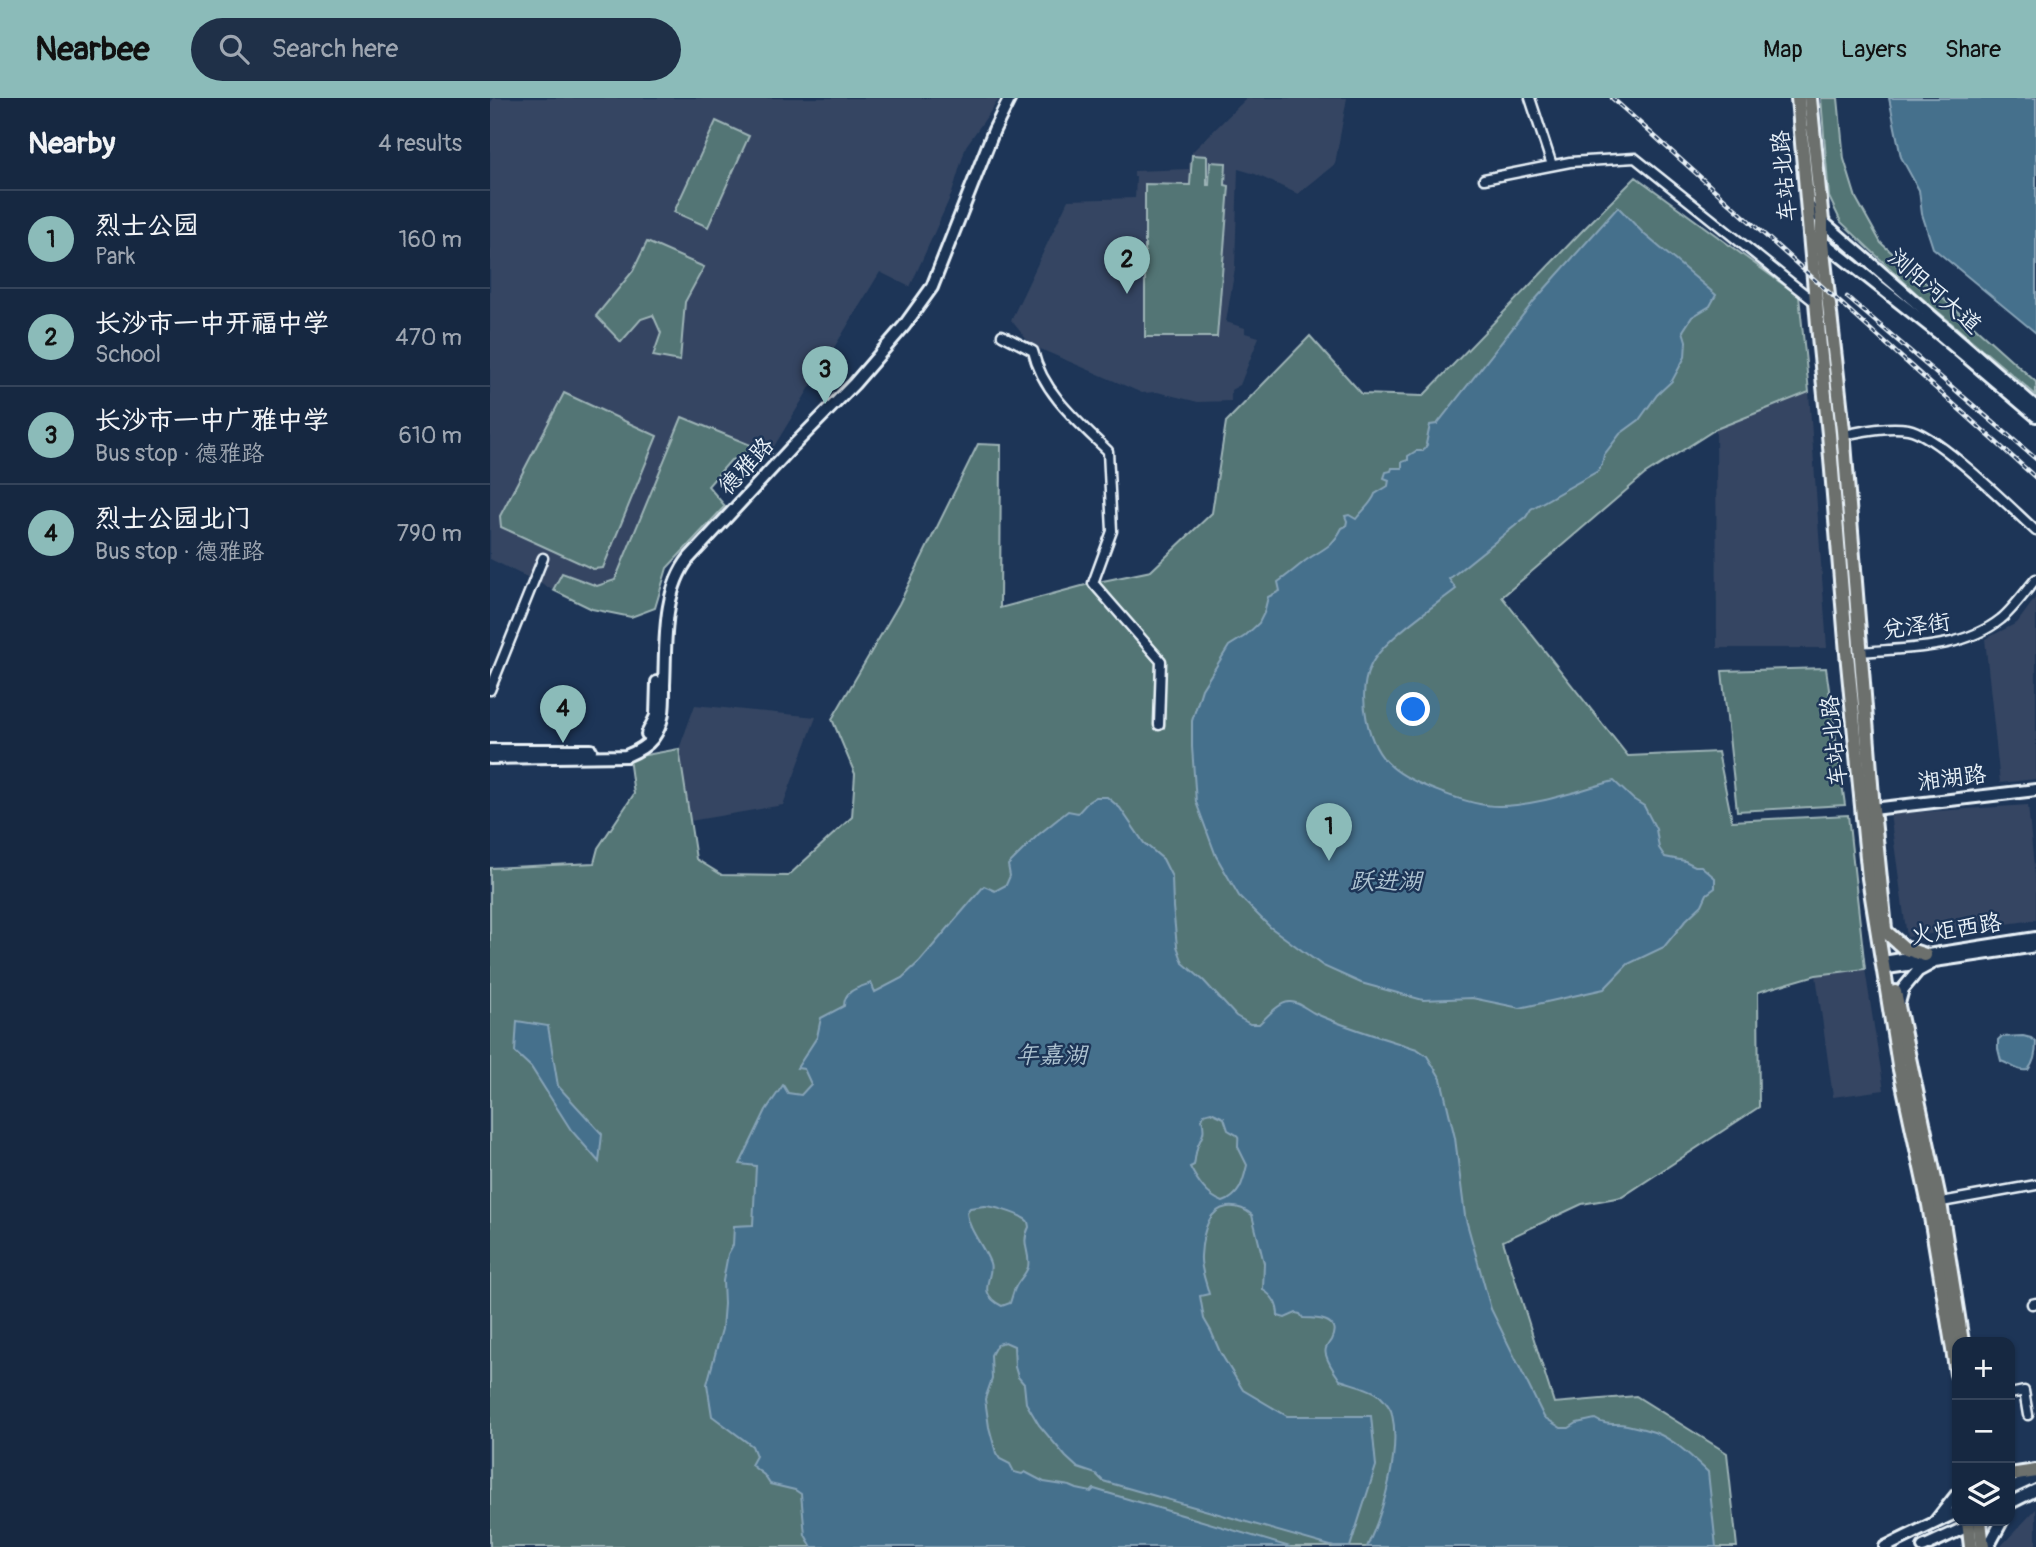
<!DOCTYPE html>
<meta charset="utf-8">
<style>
body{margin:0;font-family:Pangolin,"LXGW WenKai TC",sans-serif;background:#1f3048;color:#f1f3f6}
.controls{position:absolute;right:21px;bottom:21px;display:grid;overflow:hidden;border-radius:14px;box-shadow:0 2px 5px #0004}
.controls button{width:63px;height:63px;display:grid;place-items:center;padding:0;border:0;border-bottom:2px solid #35445a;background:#162841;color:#f1f3f6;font:35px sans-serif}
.you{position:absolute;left:924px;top:612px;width:24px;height:24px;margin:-18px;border:5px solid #fff;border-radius:50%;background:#1a73e8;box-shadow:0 0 0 10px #1a73e833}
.badge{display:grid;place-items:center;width:46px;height:46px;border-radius:50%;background:#8bbbb9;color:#111;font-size:23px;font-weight:700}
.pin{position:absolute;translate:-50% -58px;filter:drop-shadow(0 2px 4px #0008)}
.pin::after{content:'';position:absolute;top:37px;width:24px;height:21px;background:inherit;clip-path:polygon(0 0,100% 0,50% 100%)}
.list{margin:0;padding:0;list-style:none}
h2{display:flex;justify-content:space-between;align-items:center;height:91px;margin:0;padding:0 28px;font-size:30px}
h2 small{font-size:23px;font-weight:400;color:#9ea6b1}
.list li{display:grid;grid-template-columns:46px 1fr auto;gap:21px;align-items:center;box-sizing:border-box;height:98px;padding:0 28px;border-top:2px solid #35445a}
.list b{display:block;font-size:26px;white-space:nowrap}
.list p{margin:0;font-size:23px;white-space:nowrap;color:#9ea6b1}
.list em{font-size:23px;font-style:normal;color:#9ea6b1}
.icon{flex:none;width:38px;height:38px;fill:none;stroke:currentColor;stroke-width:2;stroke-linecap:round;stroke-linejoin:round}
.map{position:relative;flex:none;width:1546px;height:1449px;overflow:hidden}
header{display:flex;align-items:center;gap:42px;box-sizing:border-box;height:98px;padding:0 35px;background:#8bbbb9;color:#111}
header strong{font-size:33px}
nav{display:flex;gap:38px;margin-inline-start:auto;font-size:24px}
.search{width:490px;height:63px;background:#1f3048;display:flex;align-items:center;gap:18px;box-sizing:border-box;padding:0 24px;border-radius:38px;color:#9ea6b1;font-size:26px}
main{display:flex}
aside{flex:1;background:#162841}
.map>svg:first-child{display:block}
.built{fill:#344562}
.green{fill:#527575;stroke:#9db3b6;stroke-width:2}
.water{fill:#456f8c;stroke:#86a3b7;stroke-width:2;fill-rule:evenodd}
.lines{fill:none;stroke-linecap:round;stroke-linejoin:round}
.street-casing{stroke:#e8f1f8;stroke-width:13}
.secondary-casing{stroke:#e8f1f8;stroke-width:16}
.primary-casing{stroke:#e8f1f8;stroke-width:18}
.street{stroke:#1d3557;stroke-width:8}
.secondary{stroke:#1d3557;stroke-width:10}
.primary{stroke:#6c706d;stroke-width:12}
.rail-casing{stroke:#e8f1f8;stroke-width:4.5}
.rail{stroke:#1d3557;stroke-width:2;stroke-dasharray:5;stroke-linecap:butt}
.labels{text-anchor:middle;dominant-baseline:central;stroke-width:5;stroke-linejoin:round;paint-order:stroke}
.street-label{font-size:23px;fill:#e8f1f8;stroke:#1d3557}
.water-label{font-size:24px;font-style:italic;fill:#afc4d2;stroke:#1d3557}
</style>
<header>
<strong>Nearbee</strong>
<div class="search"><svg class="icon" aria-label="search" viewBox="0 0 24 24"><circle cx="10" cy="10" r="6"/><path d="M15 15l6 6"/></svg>Search here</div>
<nav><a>Map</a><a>Layers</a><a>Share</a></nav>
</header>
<main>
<aside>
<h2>Nearby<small>4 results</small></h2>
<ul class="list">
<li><span class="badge">1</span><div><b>烈士公园</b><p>Park</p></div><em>160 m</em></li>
<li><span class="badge">2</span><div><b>长沙市一中开福中学</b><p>School</p></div><em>470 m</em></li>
<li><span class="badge">3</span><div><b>长沙市一中广雅中学</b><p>Bus stop · 德雅路</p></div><em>610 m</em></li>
<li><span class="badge">4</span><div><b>烈士公园北门</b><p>Bus stop · 德雅路</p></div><em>790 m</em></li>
</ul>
</aside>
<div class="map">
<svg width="1546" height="1449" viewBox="0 0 1546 1449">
<rect width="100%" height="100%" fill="#1d3557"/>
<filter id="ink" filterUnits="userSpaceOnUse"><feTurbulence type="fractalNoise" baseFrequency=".0143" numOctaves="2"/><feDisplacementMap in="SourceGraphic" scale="14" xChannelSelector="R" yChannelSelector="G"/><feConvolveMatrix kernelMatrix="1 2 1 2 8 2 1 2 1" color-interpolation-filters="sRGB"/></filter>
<g filter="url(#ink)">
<g class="built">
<path d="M 3,0 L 510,0 L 476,48 L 462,95 L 420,189 L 390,174 L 280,355 L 241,362 L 218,388 L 235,408 L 177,470 L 165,510 L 141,519 L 102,511 L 0,461 L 0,6 Z"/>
<path d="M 757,0 L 857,0 L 845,66 L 808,96 L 765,76 L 748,71 L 745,170 L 736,224 L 755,230 L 755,235 L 769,239 L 750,287 L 741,292 L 741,303 L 708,304 L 667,294 L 652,295 L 541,247 L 521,222 L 578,102 L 645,100 L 646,79 L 644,79 L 644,73 L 699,71 L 699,63 L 701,62 L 702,54 Z"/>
<path d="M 1319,294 L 1337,550 L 1227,550 L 1226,331 Z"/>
<path d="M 1546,499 L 1546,681 L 1510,685 L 1495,541 L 1527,525 Z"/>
<path d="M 205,607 L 326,619 L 293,707 L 200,723 L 189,651 Z"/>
<path d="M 1538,707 L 1546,789 L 1546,822 L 1417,839 L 1400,716 Z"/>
<path d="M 1375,871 L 1394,992 L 1343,999 L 1326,877 Z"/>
<path d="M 1546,1411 L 1546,1449 L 1511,1449 L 1511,1448 Z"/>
</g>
<g class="green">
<path d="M 1331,0 L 1348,0 L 1354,61 L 1366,100 L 1391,145 L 1546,284 L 1546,297 L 1426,195 L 1351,124 L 1339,99 Z"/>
<path d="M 226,23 L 259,38 L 218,129 L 184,114 Z"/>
<path d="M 702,57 L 717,58 L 717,87 L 719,87 L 720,64 L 736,65 L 735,87 L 739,88 L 727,239 L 655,239 L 655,86 L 700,87 Z"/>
<path d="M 1146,79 L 1309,198 L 1319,294 L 1226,331 L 1154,377 L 1012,499 L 1138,658 L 1228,654 L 1242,723 L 1358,717 L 1375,871 L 1326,877 L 1268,894 L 1269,1009 L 1132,1099 L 1092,1106 L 1013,1143 L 1064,1305 L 1146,1298 L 1237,1355 L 1247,1449 L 0,1449 L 0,770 L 104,765 L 108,750 L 144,696 L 139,660 L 189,651 L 206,761 L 232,777 L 298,778 L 362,719 L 365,676 L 342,621 L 409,506 L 488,346 L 511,347 L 510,510 L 603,485 L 661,473 L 722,415 L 736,324 L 820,238 L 872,296 L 933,298 L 1094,131 Z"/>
<path d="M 157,144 L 214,169 L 195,204 L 190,263 L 163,258 L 171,235 L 163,217 L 151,221 L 131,244 L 106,218 L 143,173 Z"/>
<path d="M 74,295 L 167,338 L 113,470 L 103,471 L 11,429 L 10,418 Z"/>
<path d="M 192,319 L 280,355 L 241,362 L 218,388 L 235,408 L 177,470 L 165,510 L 141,519 L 102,511 L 63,492 L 72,475 L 107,488 L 125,482 Z"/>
<path d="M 1336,570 L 1355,707 L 1247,713 L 1232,573 Z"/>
</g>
<g class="water">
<path d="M 1399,0 L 1546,0 L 1546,235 L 1443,150 L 1432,116 L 1429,92 L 1411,59 Z"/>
<path d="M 1128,109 L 1155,137 L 1226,197 L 1220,208 L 1202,219 L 1193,233 L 1196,243 L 1195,259 L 1182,283 L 1167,297 L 1149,322 L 1130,336 L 1114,357 L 1112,366 L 1108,373 L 1041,411 L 1036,419 L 959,481 L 966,491 C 943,509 891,543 880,569 C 867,597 877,648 901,668 C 921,686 983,709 1010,708 C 1050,707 1085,693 1124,683 L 1143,701 L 1154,708 L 1166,731 L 1169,750 L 1175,759 L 1195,763 L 1205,768 L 1211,768 L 1225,780 L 1225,790 L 1217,796 L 1212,807 L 1196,822 L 1174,849 L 1138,866 L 1114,891 L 1030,910 L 982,900 L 933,902 L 871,885 L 833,868 L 780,829 L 749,798 L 726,758 L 706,704 L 702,649 L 702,623 L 712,591 L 739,548 L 755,538 L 769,525 L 774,515 L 778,499 L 790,493 L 788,484 C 798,477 806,470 815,463 C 832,451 842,450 852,430 L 856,428 L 857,423 L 855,418 L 859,417 L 866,421 C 872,413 882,405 885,396 L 898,388 L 899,382 L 894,380 L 896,374 L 901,373 L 902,370 L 912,370 L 912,364 L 918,362 L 918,358 L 926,353 L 933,353 L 937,347 L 936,346 L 940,327 L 947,326 L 1044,203 Z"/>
<path d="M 606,699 L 617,699 L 630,710 L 654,745 L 673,761 L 682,779 L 683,809 L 687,848 L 693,865 L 714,883 L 746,918 L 760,926 L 769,926 C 777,919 788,905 799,904 C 808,903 816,911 824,915 C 857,930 893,940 927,951 L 937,958 L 951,981 L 965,1040 L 975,1118 L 1001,1211 L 1054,1319 L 1071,1330 L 1079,1330 L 1087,1325 L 1105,1321 C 1115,1328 1125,1325 1137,1327 C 1146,1329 1155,1331 1164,1334 C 1185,1342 1202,1359 1218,1374 L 1226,1449 L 877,1449 C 893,1414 911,1354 902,1316 C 901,1310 894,1302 890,1298 C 882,1290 861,1286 850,1282 C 845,1275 838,1265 836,1257 C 834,1250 838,1247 841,1242 C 852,1220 826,1220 813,1220 L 810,1216 L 806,1215 L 795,1220 L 788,1218 C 788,1206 783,1198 773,1192 L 774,1165 L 762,1117 C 755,1111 746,1108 737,1109 C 716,1112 712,1141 711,1158 C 710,1170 716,1184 719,1196 L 710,1198 L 714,1221 L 721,1233 L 730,1254 L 753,1292 L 797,1318 L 881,1318 L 886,1368 L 860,1449 L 844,1449 L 613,1383 L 606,1376 L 588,1370 L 576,1359 L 549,1327 L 536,1305 L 534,1286 L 528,1279 L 525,1269 L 524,1248 L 515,1244 L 507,1246 L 501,1257 L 502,1281 L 495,1301 L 499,1329 L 506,1355 L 510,1361 L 520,1366 L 524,1374 L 532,1376 L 535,1374 L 554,1384 L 580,1388 L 587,1391 L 601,1394 L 604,1391 L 800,1449 L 322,1449 L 315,1437 L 311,1396 L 305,1392 L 280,1386 L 274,1377 L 261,1367 L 266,1358 L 262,1348 L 222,1318 L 217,1286 L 232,1231 L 234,1206 L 233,1183 L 238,1156 L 243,1147 L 244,1128 L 263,1127 L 266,1068 L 250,1066 L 276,1012 L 293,987 L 298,995 L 311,997 L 321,986 L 314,971 L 307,970 L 327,939 L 331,920 L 354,908 C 354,892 368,890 381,885 L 385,894 L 412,880 L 430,863 L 494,788 L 505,793 L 516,787 L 520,778 L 518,767 L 548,737 L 578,713 L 588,715 L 598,704 ZM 721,1014 L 734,1020 L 738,1032 C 751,1040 748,1035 748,1049 L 757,1067 C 753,1084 750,1098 733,1104 C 717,1098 708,1084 700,1069 L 704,1067 C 705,1063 705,1059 706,1055 C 708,1039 717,1041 712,1021 L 714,1016 ZM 494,1108 C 502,1108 526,1115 533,1120 C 539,1123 538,1124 539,1129 C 530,1147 541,1154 538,1169 C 536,1176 529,1182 526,1188 C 523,1194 522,1199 520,1205 L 512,1208 C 484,1194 505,1179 500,1165 C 494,1148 478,1132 477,1114 L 480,1110 Z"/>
<path d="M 27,923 L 58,928 L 68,988 L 112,1036 L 109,1064 L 81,1032 L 41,969 L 25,954 Z"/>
<path d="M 1533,938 L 1541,940 L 1546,944 C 1546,954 1544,965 1538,972 C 1527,974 1521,966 1511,963 L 1508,951 L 1508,942 L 1511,939 Z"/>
</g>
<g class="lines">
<g class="street-casing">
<g id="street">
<path d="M 1040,0 L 1062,67"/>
<path d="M 994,81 L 1080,64 L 1145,60 L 1326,205"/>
<path d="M 512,237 L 543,253 C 552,294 589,325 618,353 L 622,433 L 603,485 L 671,563 L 669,627"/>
<path d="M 1353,337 C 1374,333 1397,328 1418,331 C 1447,336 1521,410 1546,433"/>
<path d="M 1371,554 C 1417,550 1472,552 1511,521 C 1524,510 1535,494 1546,481"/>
<path d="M 0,592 L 53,460"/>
<path d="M 1446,1105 L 1546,1087"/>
<path d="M 1542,1206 L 1546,1205"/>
<path d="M 1520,1296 L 1534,1293 L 1538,1317"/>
</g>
</g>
<g class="secondary-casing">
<g id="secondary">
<path d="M 1318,107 L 1332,123 L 1546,309"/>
<path d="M 1329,141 L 1447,234 L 1546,318"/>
<path d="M 157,636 L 166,618 L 167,584"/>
<path d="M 0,652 L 101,652"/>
<path d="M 0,660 L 136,658 C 146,654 156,649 163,640 C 175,624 174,606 174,587 C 176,546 172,494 199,460 L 301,350 L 364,286 L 414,228 L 442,189 L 504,32 L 520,0"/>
<path d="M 1383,711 L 1546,692"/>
<path d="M 1393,864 L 1546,840"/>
<path d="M 1397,870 L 1546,848"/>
<path d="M 1408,909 L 1413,891 L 1428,873 L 1441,866"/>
<path d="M 1520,1391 L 1546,1379"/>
<path d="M 1520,1405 L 1546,1392"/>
<path d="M 1445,1424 L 1467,1396"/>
<path d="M 1395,1449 L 1467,1414"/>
<path d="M 1433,1449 L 1485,1425"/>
<path d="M 1498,1449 L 1512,1423"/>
</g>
</g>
<g class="primary-casing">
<g id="primary">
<path d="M 1308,0 L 1330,249 L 1339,336 L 1357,555 L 1379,780 L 1409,967 L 1439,1107 L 1467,1276"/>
<path d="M 1320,0 L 1332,123 L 1332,144 L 1353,332 L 1383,711 L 1395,831"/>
<path d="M 1395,833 L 1414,850 L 1435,857"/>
<path d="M 1405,894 L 1450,1105 L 1472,1244"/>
<path d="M 1520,1377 L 1546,1373"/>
<path d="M 1478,1423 L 1481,1449"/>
<path d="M 1490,1423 L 1493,1449"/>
</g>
</g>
<use href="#street" class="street"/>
<use href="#secondary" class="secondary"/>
<use href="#primary" class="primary"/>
<g class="rail-casing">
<g id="rail">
<path d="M 1122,0 L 1546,380"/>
<path d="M 1357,199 L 1546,361"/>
</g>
</g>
<use href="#rail" class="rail"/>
</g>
</g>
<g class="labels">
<g class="street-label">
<text transform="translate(1294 78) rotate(-95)">车站北路</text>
<text transform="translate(1445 193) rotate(41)">浏阳河大道</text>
<text transform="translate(256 368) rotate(-47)">德雅路</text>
<text transform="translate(1426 528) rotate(-8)">兑泽街</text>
<text transform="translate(1344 643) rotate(-96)">车站北路</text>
<text transform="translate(1462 680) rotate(-7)">湘湖路</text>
<text transform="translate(1466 831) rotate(-9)">火炬西路</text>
</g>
<g class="water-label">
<text x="896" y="783">跃进湖</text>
<text x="561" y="957">年嘉湖</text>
</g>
</g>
</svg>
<div class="controls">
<button>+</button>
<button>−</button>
<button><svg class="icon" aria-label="layers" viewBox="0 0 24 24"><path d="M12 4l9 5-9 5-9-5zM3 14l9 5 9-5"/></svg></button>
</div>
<div class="you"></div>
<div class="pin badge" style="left:839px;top:763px">1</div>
<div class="pin badge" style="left:637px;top:196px">2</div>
<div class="pin badge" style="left:335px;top:306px">3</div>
<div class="pin badge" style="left:73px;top:645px">4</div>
</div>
</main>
